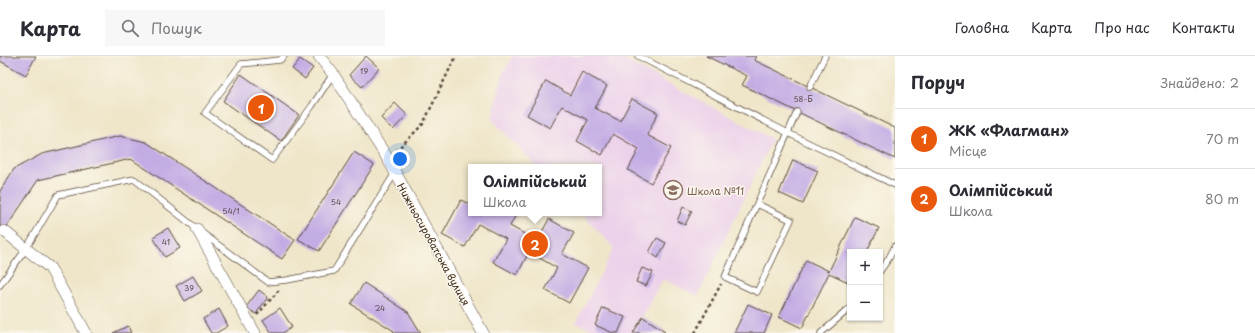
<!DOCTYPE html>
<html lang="uk">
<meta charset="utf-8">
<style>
body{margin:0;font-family:"Playpen Sans",sans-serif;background:#f7f7f7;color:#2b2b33}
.controls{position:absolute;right:12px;bottom:12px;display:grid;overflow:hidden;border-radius:0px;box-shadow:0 1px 3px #0004}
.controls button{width:36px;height:36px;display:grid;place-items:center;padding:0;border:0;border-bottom:1px solid #e1e1e2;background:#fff;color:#2b2b33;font:20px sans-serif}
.you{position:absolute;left:400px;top:103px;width:14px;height:14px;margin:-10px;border:3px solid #fff;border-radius:50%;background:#1a73e8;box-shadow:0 0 0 6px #1a73e833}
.badge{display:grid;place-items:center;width:26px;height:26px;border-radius:50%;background:#ea580c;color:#fff;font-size:13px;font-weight:700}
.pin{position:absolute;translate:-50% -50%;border:2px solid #fff;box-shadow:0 1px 4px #0006}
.popup{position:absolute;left:468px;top:108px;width:134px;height:52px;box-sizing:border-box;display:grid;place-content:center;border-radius:0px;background:#fff;filter:drop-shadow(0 1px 3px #0005);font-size:13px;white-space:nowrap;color:#7c7c81}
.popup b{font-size:15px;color:#2b2b33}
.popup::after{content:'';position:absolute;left:50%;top:100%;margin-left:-8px;border:8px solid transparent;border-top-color:#fff}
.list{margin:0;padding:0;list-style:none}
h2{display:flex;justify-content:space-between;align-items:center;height:52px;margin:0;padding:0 16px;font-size:17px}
h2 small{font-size:13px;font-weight:400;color:#7c7c81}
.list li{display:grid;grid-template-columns:26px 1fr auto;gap:12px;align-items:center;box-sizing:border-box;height:60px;padding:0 16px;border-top:1px solid #e1e1e2}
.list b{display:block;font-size:15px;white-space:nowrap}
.list p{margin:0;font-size:13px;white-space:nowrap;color:#7c7c81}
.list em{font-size:13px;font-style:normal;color:#7c7c81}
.icon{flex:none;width:22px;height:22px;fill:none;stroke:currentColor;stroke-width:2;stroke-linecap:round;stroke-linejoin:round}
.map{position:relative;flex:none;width:895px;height:277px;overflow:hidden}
header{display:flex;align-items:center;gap:24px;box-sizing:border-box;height:56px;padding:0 20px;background:#fff;border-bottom:1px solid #e1e1e2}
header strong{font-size:19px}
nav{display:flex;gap:22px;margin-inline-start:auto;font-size:14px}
.search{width:280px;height:36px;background:#f7f7f7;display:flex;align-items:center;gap:10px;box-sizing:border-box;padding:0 14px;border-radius:0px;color:#7c7c81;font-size:15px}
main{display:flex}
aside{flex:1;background:#fff}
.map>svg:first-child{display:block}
.built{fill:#ecd1ea}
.building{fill:#c2ace4}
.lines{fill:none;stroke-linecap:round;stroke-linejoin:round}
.service-casing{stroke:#564638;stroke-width:7}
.minor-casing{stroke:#564638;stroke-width:12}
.path{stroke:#564638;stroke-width:2.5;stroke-dasharray:3 3;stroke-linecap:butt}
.service{stroke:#fff;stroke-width:5.5}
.minor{stroke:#fff;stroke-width:11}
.labels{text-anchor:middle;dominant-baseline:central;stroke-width:3;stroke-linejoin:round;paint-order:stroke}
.number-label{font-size:8px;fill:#5d4a50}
.education-label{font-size:10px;fill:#785e54;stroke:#fbf7ec;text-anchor:start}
.street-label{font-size:10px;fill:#3b2a1e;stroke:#fbf7ec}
</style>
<header>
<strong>Карта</strong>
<div class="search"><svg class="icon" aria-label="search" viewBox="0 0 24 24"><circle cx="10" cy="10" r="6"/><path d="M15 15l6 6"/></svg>Пошук</div>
<nav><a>Головна</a><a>Карта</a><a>Про нас</a><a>Контакти</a></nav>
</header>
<main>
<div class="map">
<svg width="895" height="277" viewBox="0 0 895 277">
<rect width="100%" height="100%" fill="#fbf7ec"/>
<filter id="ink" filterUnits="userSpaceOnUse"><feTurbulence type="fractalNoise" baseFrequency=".025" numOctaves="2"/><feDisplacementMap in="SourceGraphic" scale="8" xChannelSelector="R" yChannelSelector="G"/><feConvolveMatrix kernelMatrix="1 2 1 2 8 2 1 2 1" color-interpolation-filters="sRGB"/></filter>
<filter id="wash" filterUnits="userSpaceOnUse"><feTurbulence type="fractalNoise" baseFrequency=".012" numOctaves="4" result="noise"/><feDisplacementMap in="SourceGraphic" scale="16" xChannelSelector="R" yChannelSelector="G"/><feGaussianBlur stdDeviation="0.9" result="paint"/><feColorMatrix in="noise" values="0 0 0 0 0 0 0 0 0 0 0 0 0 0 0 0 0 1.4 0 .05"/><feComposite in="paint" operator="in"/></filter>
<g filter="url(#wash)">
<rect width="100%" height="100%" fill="#efe6c9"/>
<path class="built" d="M 512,0 L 617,0 L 772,83 L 698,240 L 663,223 L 633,277 L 600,277 L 576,267 L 614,192 L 581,157 L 599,157 L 599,111 L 537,111 L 492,63 L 503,17 Z"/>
<g id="blocks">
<g class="building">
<path d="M 0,0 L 36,0 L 26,19 L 0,5 Z"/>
<path d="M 366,0 L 379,12 L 362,31 L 349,19 Z"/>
<path d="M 706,0 L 756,0 L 754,4 L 895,72 L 895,103 L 742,29 L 747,20 Z"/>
<path d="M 300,3 L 313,12 L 305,23 L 292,13 Z"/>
<path d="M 582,16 L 607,30 L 595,52 L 620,65 L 632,43 L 658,57 L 647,79 L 671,92 L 651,127 L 628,114 L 639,93 L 613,78 L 602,99 L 577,85 L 588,64 L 562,50 L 550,72 L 527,59 L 546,25 L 570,39 Z"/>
<path d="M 241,18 L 299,59 L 281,85 L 223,45 Z"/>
<path d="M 395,47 L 407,59 L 393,74 L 381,62 Z"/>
<path d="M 120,80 L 146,86 L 295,184 L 282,203 L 131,103 L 38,124 L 0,181 L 0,135 L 14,113 L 42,98 Z"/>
<path d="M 354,96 L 374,109 L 319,195 L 298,183 Z"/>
<path d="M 793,104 L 818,115 L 803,148 L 779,137 Z"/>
<path d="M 461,144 L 471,149 L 471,157 L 517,157 L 510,170 L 537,185 L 549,163 L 574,177 L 562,198 L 588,212 L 569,247 L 545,234 L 557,212 L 529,196 L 517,219 L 493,206 L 506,183 L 478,168 L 465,191 L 442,179 Z"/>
<path d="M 683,151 L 692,155 L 685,169 L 677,165 Z"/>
<path d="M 855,161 L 879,172 L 867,196 L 850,196 L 850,227 L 829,217 L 802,272 L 779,261 L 806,204 L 829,215 Z"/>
<path d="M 168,172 L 180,192 L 165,201 L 153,181 Z"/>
<path d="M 657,182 L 666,187 L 658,202 L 649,196 Z"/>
<path d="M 642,212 L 653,216 L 646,230 L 636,226 Z"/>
<path d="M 193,220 L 202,235 L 185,245 L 176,230 Z"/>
<path d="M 364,227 L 408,256 L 421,277 L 393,277 L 394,275 L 351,248 Z"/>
<path d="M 259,234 L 268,241 L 256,258 L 246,251 Z"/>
<path d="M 748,248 L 772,259 L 764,277 L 734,277 Z"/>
<path d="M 280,252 L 292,271 L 283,277 L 272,277 L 263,264 Z"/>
<path d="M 603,252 L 625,261 L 618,277 L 613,277 L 595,269 Z"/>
<path d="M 219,253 L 228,270 L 216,277 L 211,277 L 203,263 Z"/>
<path d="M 643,261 L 665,275 L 663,277 L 633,277 Z"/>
<path d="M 128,270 L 131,277 L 113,277 Z"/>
</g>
</g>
</g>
<g filter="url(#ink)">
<use href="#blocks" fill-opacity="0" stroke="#564638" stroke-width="1"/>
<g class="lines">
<g class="service-casing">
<g id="service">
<path d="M 284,0 L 280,4 L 241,8 L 205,57 L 272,104 L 312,50 L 333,18"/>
<path d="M 638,0 L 788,77 L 895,129"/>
<path d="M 810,31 L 825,0"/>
<path d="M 757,148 L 791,164 L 757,236 L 725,221 L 797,56"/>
<path d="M 880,215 L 889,202 L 895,190"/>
<path d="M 0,229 L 26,193 L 58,139 L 134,123 L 197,173 L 268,226 L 287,224 L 334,215 L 395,117"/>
<path d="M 821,277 L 850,252"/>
</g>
</g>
<g class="minor-casing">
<g id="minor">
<path d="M 319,0 L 333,18 L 388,103 L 483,277"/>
<path d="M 197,173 L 255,277"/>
<path d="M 4,175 L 50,212 L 86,277"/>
</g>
</g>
<g class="path">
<path d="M 396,95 L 423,68 L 456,0"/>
<path d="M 257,259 L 279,234"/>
<path d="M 695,277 L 721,228"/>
</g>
<use href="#service" class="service"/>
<use href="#minor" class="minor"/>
</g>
</g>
<defs>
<g id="school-ring" transform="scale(1)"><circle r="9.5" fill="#fbf7ec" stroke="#8d6e63" stroke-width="1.5"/><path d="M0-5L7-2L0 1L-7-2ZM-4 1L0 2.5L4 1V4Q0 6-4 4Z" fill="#8d6e63"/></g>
</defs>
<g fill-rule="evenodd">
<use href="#school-ring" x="673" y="134"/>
</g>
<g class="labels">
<g class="number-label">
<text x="364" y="15">19</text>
<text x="803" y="43">58-Б</text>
<text x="336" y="146">54</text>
<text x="231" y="155">54/1</text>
<text x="166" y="186">41</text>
<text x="189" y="232">39</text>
<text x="380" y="252">24</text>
</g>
<g class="education-label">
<text x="687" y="134">Школа №11</text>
</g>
<g class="street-label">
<text transform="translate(434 188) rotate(61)">Нижньосироватська вулиця</text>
</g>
</g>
</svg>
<div class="controls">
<button>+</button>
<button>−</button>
</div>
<div class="you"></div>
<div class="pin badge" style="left:261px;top:52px">1</div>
<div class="pin badge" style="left:535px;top:188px">2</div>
<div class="popup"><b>Олімпійський</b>Школа</div>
</div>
<aside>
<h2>Поруч<small>Знайдено: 2</small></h2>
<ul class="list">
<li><span class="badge">1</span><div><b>ЖК «Флагман»</b><p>Місце</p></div><em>70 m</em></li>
<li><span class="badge">2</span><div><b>Олімпійський</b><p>Школа</p></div><em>80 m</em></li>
</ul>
</aside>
</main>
